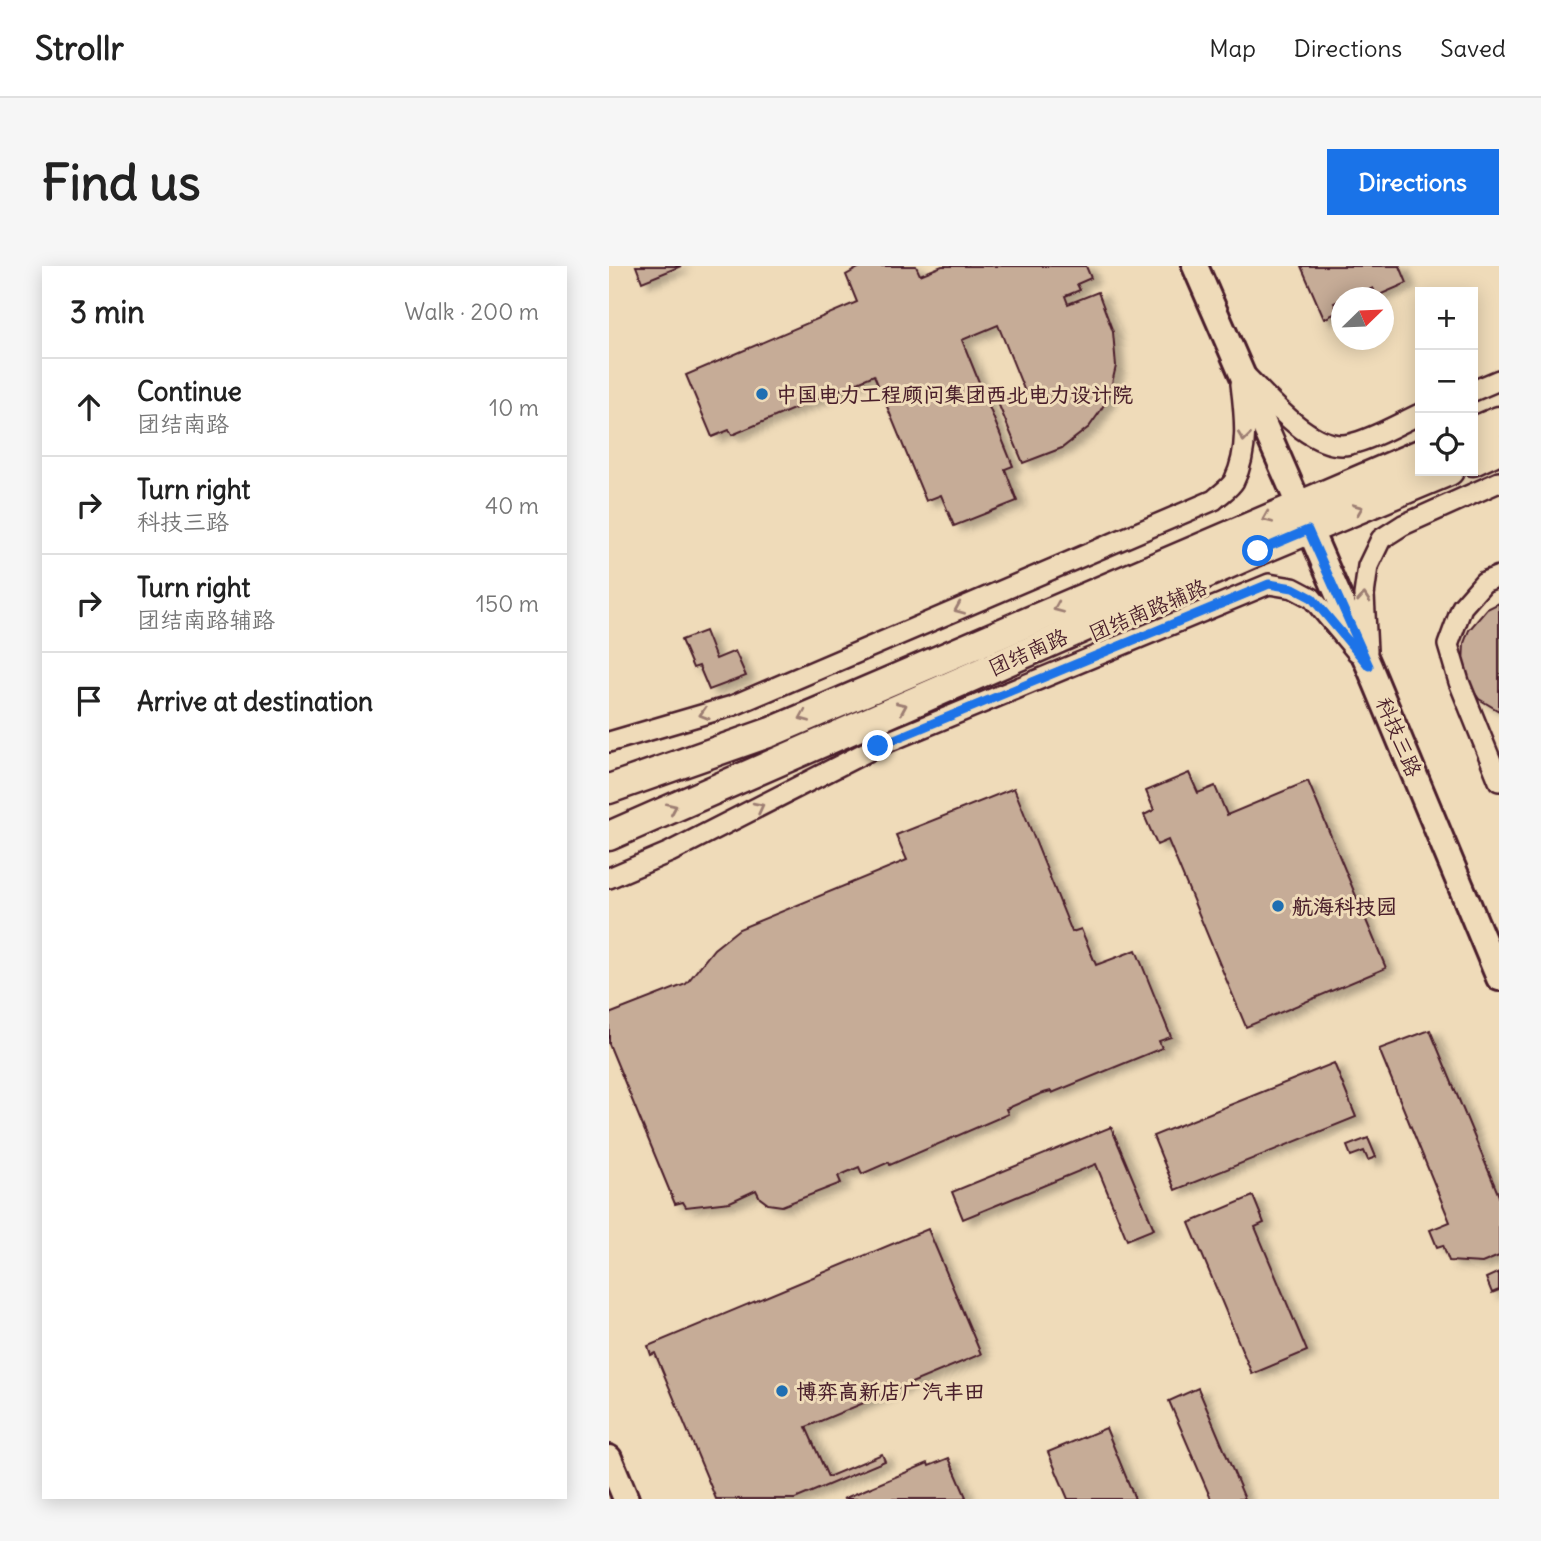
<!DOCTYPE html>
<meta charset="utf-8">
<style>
body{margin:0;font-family:Delius,"LXGW WenKai TC",sans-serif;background:#f6f6f6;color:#222}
.controls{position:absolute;right:21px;top:21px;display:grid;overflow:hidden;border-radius:0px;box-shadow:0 4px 18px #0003}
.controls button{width:63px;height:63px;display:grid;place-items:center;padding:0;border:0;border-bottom:2px solid #e0e0e0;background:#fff;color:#222;font:35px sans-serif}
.compass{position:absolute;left:722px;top:21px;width:63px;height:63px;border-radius:50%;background:#fff;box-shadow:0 4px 18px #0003;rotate:67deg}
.stop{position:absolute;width:21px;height:21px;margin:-16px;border:5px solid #1a73e8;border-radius:50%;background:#fff}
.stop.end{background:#1a73e8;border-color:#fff;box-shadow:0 2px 7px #0008}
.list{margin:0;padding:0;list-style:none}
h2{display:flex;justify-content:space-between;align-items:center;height:91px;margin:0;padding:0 28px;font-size:30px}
h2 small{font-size:23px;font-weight:400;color:#767676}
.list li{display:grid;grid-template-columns:46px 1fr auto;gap:21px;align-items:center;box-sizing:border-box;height:98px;padding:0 28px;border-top:2px solid #e0e0e0}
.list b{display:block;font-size:26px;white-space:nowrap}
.list p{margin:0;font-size:23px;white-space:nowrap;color:#767676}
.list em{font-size:23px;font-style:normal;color:#767676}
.icon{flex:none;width:38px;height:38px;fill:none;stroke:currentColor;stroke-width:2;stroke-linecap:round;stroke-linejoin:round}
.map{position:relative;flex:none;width:890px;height:1233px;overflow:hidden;border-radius:0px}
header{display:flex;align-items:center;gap:42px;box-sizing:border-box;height:98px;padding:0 35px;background:#fff;border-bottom:2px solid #e0e0e0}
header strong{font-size:33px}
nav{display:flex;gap:38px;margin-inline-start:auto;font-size:24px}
.intro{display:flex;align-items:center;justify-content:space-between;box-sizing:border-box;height:168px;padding:0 42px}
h1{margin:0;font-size:49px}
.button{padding:18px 32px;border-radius:0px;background:#1a73e8;color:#fff;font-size:24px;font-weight:700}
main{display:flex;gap:42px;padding:0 42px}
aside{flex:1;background:#fff;border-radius:0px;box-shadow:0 4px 18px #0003}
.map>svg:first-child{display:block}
.building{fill:#c6ac97;stroke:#4a1f2b;stroke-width:2;filter:url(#shadow)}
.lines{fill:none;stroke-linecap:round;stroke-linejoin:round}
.minor-casing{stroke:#4a1f2b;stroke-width:24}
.tertiary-casing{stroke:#4a1f2b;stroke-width:30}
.secondary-casing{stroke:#4a1f2b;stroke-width:33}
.minor{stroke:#efdbb9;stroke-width:19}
.tertiary{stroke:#efdbb9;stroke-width:24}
.secondary{stroke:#efdbb9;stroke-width:28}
.oneway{stroke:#9c7d72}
.route{stroke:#1a73e8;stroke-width:9}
.poi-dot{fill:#1f6fb2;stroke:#efdbb9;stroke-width:2.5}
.labels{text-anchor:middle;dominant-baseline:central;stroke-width:6;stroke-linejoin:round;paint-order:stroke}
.poi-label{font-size:21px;font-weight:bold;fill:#4a1f2b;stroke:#efdbb9;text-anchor:start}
.street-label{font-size:21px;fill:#4a1f2b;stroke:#efdbb9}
</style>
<header>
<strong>Strollr</strong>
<nav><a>Map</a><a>Directions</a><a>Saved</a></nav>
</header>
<div class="intro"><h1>Find us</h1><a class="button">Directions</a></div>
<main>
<aside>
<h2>3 min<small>Walk · 200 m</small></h2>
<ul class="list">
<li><svg class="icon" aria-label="ahead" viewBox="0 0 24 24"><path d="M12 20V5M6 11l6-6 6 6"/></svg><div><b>Continue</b><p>团结南路</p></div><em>10 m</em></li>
<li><svg class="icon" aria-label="right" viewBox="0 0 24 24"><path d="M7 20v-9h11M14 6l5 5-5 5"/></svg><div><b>Turn right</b><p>科技三路</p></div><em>40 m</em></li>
<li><svg class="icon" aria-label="right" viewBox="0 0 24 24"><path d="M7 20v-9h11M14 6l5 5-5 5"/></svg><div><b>Turn right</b><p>团结南路辅路</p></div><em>150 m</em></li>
<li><svg class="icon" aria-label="arrive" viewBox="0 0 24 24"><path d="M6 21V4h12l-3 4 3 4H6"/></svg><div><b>Arrive at destination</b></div></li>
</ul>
</aside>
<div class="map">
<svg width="890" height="1233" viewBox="0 0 890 1233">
<defs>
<filter id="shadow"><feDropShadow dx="8" dy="4.5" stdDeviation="3.5" flood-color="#0004"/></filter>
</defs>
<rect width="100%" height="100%" fill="#efdbb9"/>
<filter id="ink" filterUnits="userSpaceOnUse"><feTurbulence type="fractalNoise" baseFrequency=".0143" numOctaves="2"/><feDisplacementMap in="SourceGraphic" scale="14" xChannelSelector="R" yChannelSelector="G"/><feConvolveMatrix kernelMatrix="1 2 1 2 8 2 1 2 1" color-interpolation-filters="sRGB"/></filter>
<g filter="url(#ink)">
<g class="building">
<path d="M 27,0 L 72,0 L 33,16 Z"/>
<path d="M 253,0 L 307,0 L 311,9 L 333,0 L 477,0 L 482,12 L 468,18 L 471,24 L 456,30 L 459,38 L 489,26 L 504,66 L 507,100 L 500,130 L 490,147 L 480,161 L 453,182 L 414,197 L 389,137 L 416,126 L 389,59 L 353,74 L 404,200 L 396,203 L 408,235 L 345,260 L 332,229 L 317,235 L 265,109 L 123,169 L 120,164 L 103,171 L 77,109 L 248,36 L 237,9 Z"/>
<path d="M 692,0 L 791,0 L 798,17 L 768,30 L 764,22 L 753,27 L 755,32 L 732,32 L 732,34 L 725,37 L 729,46 L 715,53 Z"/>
<path d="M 890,337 L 890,445 L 870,433 L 863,423 L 854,399 L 855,377 L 860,364 L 878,343 Z"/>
<path d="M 96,365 L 107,393 L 126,385 L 137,410 L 100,424 L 90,400 L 84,402 L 72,374 Z"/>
<path d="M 580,507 L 589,527 L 606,520 L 618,549 L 699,515 L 777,702 L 637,761 L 559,574 L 548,579 L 535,549 L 545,544 L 537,525 Z"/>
<path d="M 405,522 L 463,666 L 472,663 L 487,699 L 527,684 L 562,771 L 550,775 L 553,782 L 443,827 L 442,825 L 431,828 L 397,843 L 399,848 L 281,899 L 280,896 L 253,908 L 250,901 L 229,910 L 232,917 L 173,940 L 159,938 L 151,932 L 147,924 L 121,936 L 77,941 L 74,936 L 66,938 L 0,778 L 0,748 L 77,718 L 105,683 L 130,663 L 298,594 L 287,569 Z"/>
<path d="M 821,764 L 890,930 L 890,990 L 873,997 L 840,995 L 834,979 L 828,981 L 821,964 L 841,956 L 770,783 Z"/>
<path d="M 725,797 L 747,851 L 566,924 L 544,870 Z"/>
<path d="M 502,861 L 545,963 L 518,974 L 487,898 L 354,953 L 343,926 Z"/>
<path d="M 759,872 L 767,891 L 759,894 L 755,885 L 742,890 L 738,880 Z"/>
<path d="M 644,930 L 655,957 L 646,961 L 698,1085 L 643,1108 L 580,957 Z"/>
<path d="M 319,963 L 372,1088 L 197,1161 L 219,1211 L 273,1188 L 276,1195 L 186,1233 L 107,1233 L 46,1087 L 42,1089 L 39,1080 Z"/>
<path d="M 890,1006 L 890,1024 L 883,1027 L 877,1012 Z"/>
<path d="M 589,1122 L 636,1233 L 602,1233 L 560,1135 Z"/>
<path d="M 497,1162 L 526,1233 L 459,1233 L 439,1186 Z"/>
<path d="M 340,1192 L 357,1231 L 353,1233 L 234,1233 L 319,1197 L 320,1200 Z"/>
</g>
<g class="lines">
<g class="minor-casing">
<g id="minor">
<path d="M 636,109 C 660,132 703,187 741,178 C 762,174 791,157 811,148"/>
<path d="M 864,125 L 890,114"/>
<path d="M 890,310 L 875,316 L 853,341 L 839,379 L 850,416 L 890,515"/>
<path d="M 758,385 L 755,329 L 759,300 L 772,273 L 794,259 L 890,216"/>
<path d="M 0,476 L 123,440 L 605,234 C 611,228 621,222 625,215 C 640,185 636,150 632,118"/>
<path d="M 0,612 L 61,586 L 269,480 L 660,318 L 684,322 L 703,332 L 748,386"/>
</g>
</g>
<g class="tertiary-casing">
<g id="tertiary">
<path d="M 586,0 L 760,400 L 890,712"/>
<path d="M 0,1192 L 17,1233"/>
</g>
</g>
<g class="secondary-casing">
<g id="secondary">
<path d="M 864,166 L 890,155"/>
<path d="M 864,195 L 890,183"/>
<path d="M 0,523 L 162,466 L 811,188"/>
<path d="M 0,570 L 649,285 L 840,205"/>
</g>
</g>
<use href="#minor" class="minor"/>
<use href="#tertiary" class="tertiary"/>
<use href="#secondary" class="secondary"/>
</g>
<defs><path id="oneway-chevron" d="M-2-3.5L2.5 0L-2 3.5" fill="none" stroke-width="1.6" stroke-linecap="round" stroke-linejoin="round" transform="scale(1.75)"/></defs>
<g class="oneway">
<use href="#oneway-chevron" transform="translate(635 171) rotate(97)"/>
<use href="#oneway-chevron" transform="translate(749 243) rotate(-22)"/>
<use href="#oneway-chevron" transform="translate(658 252) rotate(157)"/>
<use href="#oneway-chevron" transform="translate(755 332) rotate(-86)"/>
<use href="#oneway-chevron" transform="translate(449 342) rotate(157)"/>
<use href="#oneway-chevron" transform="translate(350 343) rotate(157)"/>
<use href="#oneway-chevron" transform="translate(293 441) rotate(-24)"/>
<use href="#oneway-chevron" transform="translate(95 448) rotate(163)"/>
<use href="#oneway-chevron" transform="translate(195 451) rotate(157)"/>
<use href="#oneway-chevron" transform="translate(150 541) rotate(-27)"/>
<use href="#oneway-chevron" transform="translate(63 542) rotate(-24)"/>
</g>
</g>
<g class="lines" filter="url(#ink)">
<path class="route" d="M 269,480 L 660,318 L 684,322 L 703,332 L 760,400 L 699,264 L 649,285"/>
</g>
<g class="poi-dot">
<circle cx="153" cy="128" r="7"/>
<circle cx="669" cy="640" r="7"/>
<circle cx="173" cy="1125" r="7"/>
</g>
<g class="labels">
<g class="poi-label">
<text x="167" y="128">中国电力工程顾问集团西北电力设计院</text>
<text x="683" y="640">航海科技园</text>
<text x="187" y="1125">博弈高新店广汽丰田</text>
</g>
<g class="street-label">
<text transform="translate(539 344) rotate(-23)">团结南路辅路</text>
<text transform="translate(419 386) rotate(-24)">团结南路</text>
<text transform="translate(790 471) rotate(67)">科技三路</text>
</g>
</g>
</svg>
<div class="controls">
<button>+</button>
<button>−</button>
<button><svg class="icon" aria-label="locate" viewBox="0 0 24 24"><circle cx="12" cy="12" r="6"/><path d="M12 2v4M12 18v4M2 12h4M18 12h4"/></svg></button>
</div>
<svg class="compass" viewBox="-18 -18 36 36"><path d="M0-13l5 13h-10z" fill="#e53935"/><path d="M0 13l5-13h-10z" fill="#767676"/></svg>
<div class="stop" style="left:649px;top:285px"></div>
<div class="stop end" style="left:269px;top:480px"></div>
</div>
</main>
